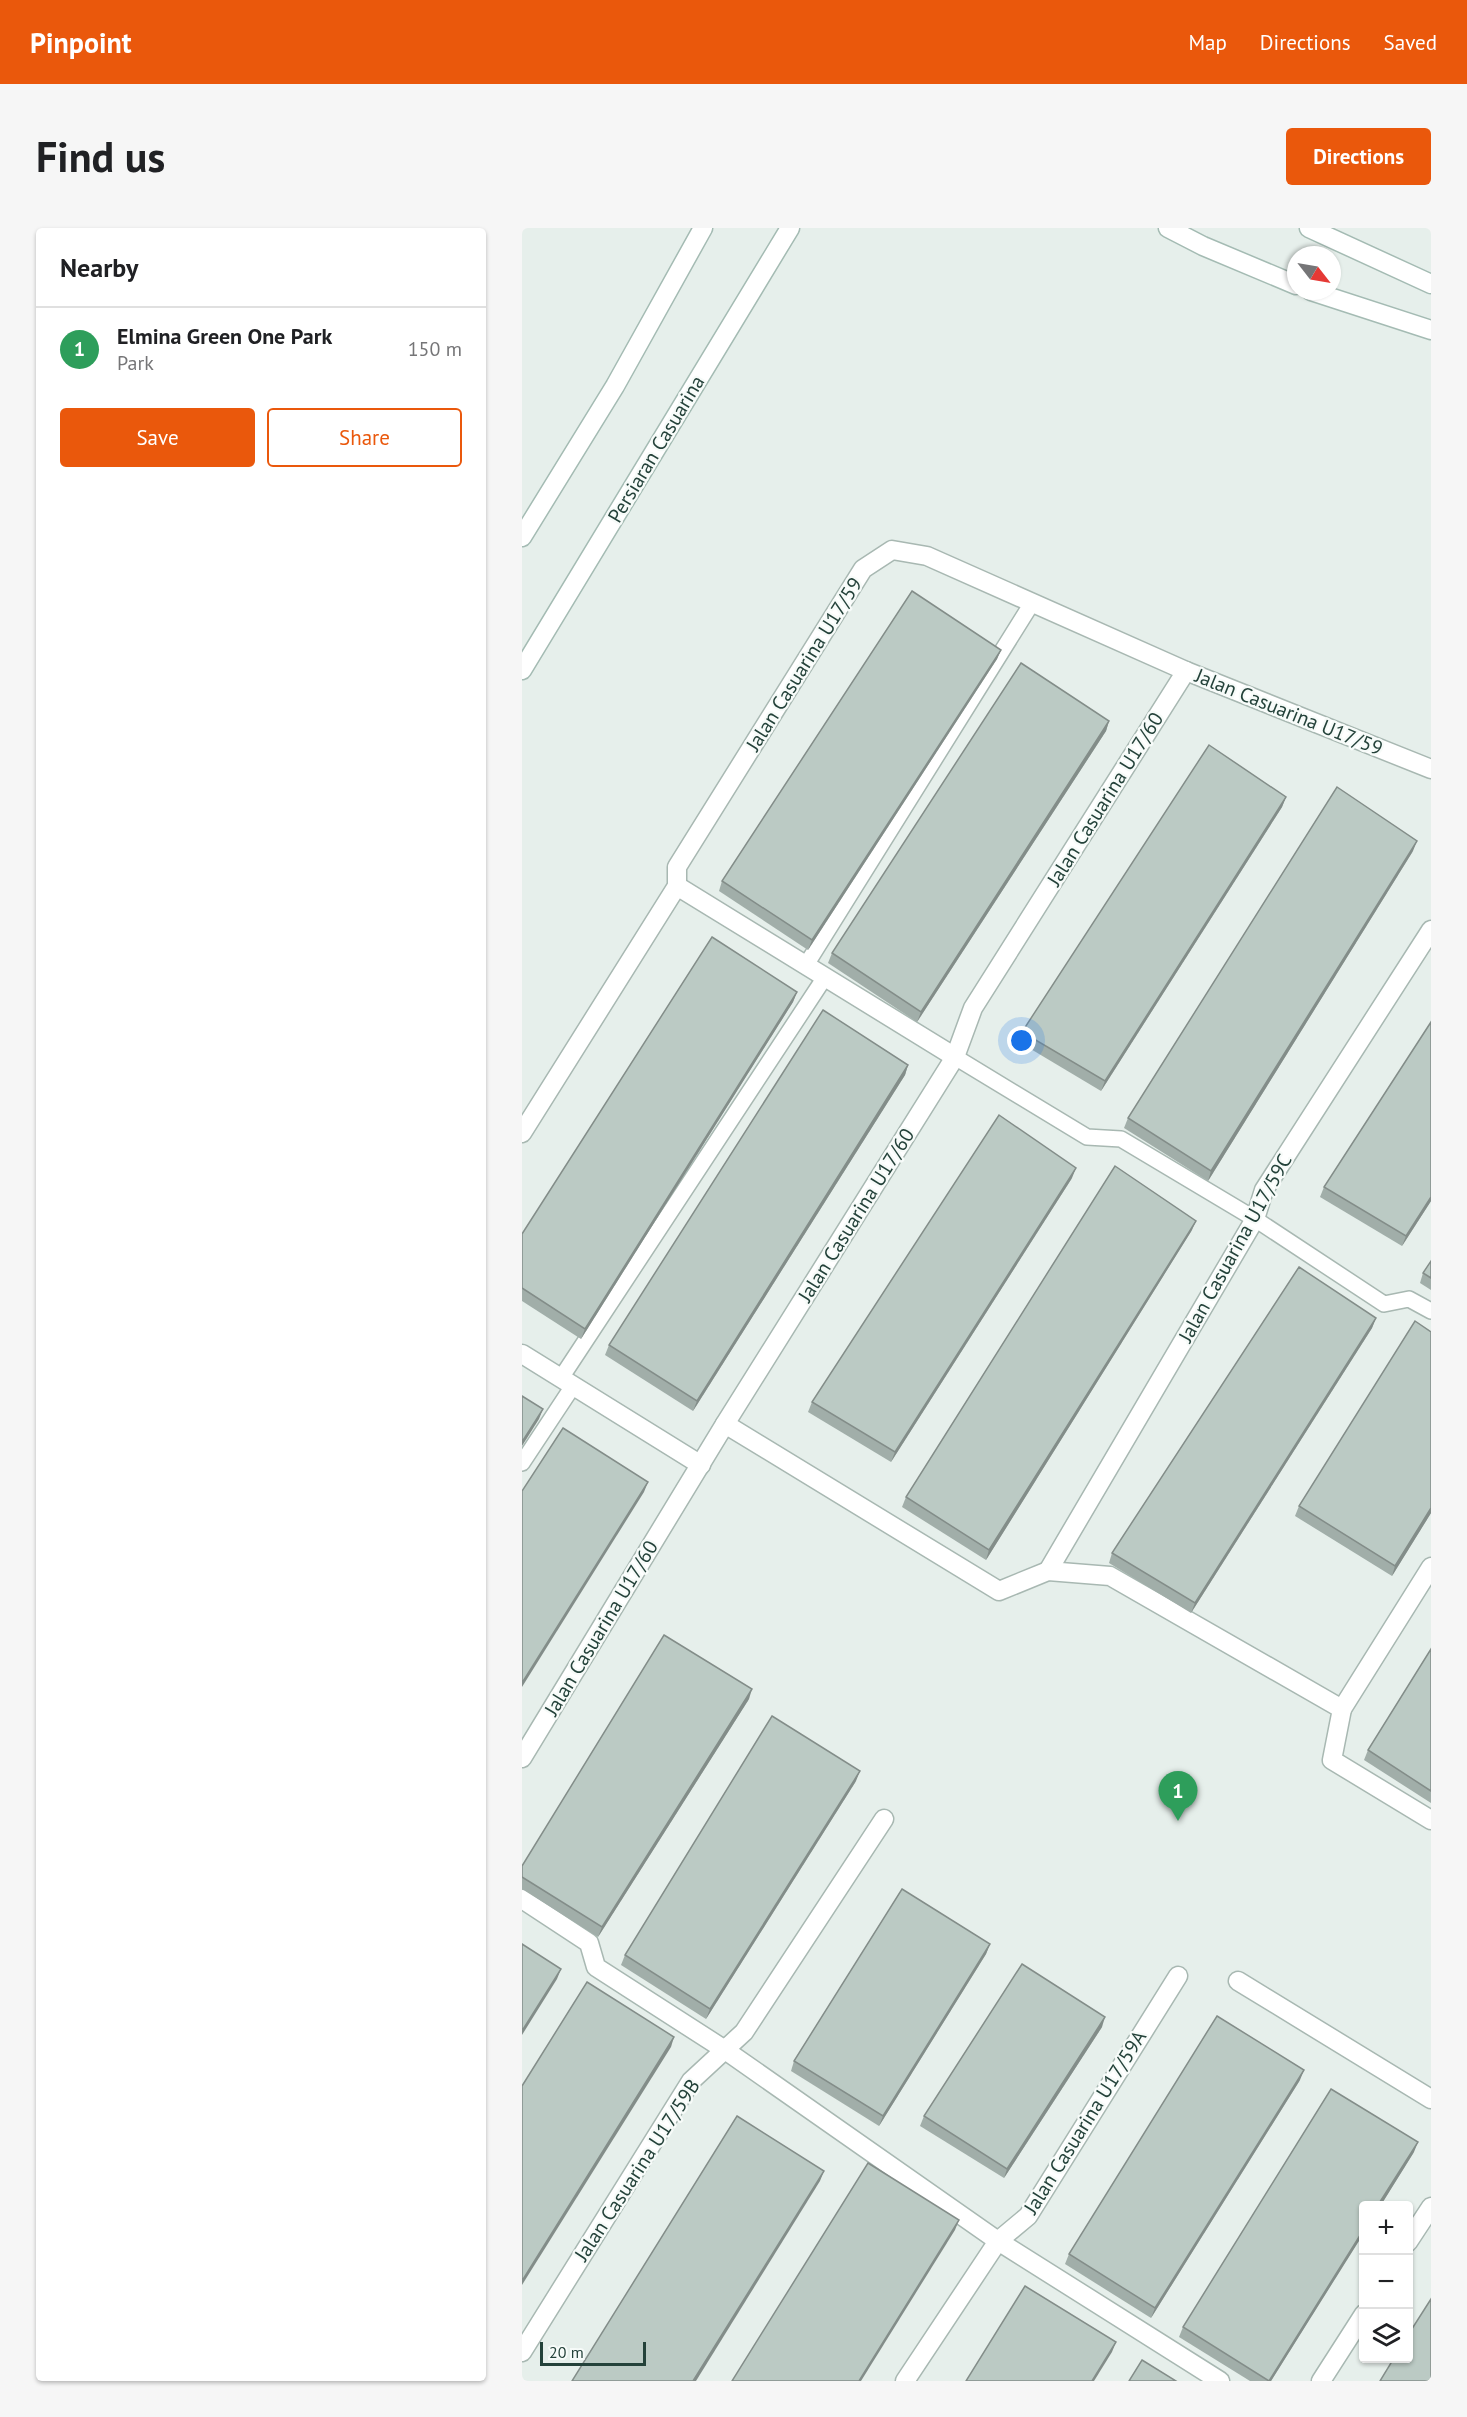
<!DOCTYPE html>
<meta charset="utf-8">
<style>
body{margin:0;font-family:"PT Sans",sans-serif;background:#f6f6f6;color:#202124}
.controls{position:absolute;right:18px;bottom:18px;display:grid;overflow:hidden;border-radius:6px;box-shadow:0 2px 4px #0004}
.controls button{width:54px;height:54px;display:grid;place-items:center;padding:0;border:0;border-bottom:2px solid #e0e0e0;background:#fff;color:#202124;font:30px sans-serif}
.compass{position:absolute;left:765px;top:18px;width:54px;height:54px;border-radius:50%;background:#fff;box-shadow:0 2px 4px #0004;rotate:121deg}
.scale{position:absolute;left:18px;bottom:15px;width:106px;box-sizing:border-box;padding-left:6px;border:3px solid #24423a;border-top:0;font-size:16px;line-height:21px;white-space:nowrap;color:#24423a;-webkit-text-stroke:4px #f7fbf9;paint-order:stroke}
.you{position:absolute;left:500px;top:813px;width:21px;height:21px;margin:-15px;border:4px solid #fff;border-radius:50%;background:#1a73e8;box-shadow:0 0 0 9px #1a73e833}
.badge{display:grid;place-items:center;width:39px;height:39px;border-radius:50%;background:#ea580c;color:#fff;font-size:20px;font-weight:700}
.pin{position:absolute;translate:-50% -50px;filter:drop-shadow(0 2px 3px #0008)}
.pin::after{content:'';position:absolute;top:32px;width:21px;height:18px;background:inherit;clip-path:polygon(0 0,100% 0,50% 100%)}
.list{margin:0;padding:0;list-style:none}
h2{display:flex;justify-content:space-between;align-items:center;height:78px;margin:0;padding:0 24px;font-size:26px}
h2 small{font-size:20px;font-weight:400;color:#757577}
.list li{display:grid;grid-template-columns:39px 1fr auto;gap:18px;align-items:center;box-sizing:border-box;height:84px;padding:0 24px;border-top:2px solid #e0e0e0}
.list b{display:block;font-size:22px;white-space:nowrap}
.list p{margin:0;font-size:20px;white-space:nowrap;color:#757577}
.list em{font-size:20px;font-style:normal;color:#757577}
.actions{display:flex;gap:12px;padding:18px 24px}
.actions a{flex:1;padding:14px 0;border:2px solid #ea580c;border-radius:6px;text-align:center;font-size:21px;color:#ea580c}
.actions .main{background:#ea580c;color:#fff}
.icon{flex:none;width:33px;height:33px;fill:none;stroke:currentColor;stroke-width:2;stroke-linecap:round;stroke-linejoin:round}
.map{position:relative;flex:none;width:909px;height:2153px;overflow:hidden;border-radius:6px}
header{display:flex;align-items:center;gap:36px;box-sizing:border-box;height:84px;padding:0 30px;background:#ea580c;color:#fff}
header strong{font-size:28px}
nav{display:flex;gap:33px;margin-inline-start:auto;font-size:21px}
.intro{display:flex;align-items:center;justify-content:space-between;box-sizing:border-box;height:144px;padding:0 36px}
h1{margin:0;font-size:42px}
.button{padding:15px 27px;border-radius:6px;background:#ea580c;color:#fff;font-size:21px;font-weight:700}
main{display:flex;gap:36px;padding:0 36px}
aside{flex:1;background:#fff;border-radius:6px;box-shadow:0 2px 4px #0004}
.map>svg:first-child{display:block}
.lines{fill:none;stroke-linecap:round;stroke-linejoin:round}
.lane-casing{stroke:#a8b8b2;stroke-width:18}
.street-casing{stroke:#a8b8b2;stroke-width:21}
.secondary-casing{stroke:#a4bbb3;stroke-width:21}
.lane{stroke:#fff;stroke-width:15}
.street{stroke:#fff;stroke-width:18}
.secondary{stroke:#fff;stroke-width:18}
.wall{fill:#a1aea9}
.shaded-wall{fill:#838d89}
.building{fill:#bbcac4;stroke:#838d89;stroke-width:1.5}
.labels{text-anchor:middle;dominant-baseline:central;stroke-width:4.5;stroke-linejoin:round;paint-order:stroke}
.street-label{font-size:20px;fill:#24423a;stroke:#f7fbf9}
</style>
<header>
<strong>Pinpoint</strong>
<nav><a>Map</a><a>Directions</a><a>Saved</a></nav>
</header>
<div class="intro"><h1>Find us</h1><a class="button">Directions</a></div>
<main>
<aside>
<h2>Nearby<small></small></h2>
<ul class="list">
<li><span class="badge" style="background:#2e9e5b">1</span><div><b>Elmina Green One Park</b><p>Park</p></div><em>150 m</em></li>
</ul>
<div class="actions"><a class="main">Save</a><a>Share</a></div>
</aside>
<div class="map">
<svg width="909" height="2153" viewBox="0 0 909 2153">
<rect width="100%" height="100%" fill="#e6efeb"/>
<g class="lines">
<g class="lane-casing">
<g id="lane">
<path d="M 284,737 L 510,375"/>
<path d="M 433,829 L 565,909 L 599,911 L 733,991 L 862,1076 L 887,1071 L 909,1083"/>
<path d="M 39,1150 L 303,749"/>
<path d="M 0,1235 L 51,1158"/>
</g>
</g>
<g class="street-casing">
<g id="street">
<path d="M 155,658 L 433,829"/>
<path d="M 0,905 L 155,658 L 155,639 L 341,341 L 370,322 L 405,328 L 664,443 L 909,541"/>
<path d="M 0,1126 L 179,1237"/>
<path d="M 203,1196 L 477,1363 L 526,1343 L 588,1348 L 820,1481 L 810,1532 L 909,1592"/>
<path d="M 526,1343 L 733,991 L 742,962 L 909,702"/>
<path d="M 820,1481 L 909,1339"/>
<path d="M 0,1530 L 203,1196 L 433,829 L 451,780 L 664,443"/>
<path d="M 0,1671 L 67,1715 L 74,1739 L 203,1822 L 476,2013 L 698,2153"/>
<path d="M 716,1753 L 909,1871"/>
<path d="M 886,2014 L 909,1979"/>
<path d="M 0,2124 L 169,1853 L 222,1804 L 362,1591"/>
<path d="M 383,2153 L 476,2013 L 506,1988 L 656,1748"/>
<path d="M 799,2153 L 842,2086"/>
</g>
</g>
<g class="secondary-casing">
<g id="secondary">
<path d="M 646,0 L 681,18 L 774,57"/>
<path d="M 787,0 L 909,56"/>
<path d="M 789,63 L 909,102"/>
<path d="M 0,309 L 93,158 L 181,0"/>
<path d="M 0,442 L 268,0"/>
</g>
</g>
<use href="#lane" class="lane"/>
<use href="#street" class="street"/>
<use href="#secondary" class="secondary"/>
</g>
<g class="wall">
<path d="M 479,422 L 475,431 L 286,722 L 197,663 L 200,653 Z"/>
<path d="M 587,493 L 584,503 L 395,794 L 306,735 L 310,725 Z"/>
<path d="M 764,569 L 760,579 L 579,863 L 497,814 L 500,804 Z"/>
<path d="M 891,623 L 686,953 L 602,900 L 606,890 Z"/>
<path d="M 275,764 L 271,774 L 59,1111 L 0,1073 L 0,1006 Z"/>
<path d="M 909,794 L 909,973 L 880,1018 L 798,969 L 802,959 Z"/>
<path d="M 386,837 L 383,847 L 171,1183 L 83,1127 L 87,1117 Z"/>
<path d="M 550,950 L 369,1234 L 286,1184 L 290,1174 Z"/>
<path d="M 670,1002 L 464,1332 L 380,1279 L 384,1269 Z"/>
<path d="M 909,1033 L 909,1062 L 898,1055 L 901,1045 Z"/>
<path d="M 854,1090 L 850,1100 L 669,1385 L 587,1335 L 590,1325 Z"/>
<path d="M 777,1278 L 909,1285 L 870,1348 L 773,1288 Z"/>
<path d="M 909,1421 L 909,1575 L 842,1532 L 846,1522 Z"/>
<path d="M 227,1471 L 76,1709 L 0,1661 L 0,1638 Z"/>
<path d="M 334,1553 L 184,1791 L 99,1737 L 103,1727 Z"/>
<path d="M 468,1716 L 464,1726 L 357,1898 L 269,1843 L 272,1833 Z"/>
<path d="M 580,1799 L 482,1950 L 398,1898 L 402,1888 Z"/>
<path d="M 778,1852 L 629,2090 L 543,2036 L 547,2026 Z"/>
<path d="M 892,1924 L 749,2153 L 728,2153 L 657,2109 L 661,2099 Z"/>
</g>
<g class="shaded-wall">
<path d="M 479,422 L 475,431 L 286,722 L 290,712 Z"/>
<path d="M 587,493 L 584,503 L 395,794 L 399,784 Z"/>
<path d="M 764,569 L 760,579 L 579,863 L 583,853 Z"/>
<path d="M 895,613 L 891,623 L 686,953 L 689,943 Z"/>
<path d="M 275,764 L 271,774 L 59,1111 L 63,1101 Z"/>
<path d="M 386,837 L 383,847 L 171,1183 L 175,1173 Z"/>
<path d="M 554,940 L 550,950 L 369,1234 L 373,1224 Z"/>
<path d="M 909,969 L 909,973 L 880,1018 L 884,1008 Z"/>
<path d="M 674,993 L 670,1002 L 464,1332 L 467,1322 Z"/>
<path d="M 854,1090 L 850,1100 L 669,1385 L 673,1375 Z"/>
<path d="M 21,1181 L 17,1191 L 0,1218 L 0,1214 Z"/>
<path d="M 126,1254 L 122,1264 L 0,1459 L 0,1455 Z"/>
<path d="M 909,1280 L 909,1285 L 870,1348 L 873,1338 Z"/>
<path d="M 230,1461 L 227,1471 L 76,1709 L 80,1699 Z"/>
<path d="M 338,1543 L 334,1553 L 184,1791 L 188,1781 Z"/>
<path d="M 468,1716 L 464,1726 L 357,1898 L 361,1888 Z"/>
<path d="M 39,1741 L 35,1751 L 0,1807 L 0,1803 Z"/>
<path d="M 583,1789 L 580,1799 L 482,1950 L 485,1941 Z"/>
<path d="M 152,1809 L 149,1819 L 0,2057 L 0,2053 Z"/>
<path d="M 782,1842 L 778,1852 L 629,2090 L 633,2080 Z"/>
<path d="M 896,1914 L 892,1924 L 859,1977 L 856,1977 Z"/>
<path d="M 302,1943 L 298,1953 L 174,2153 L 171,2153 Z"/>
<path d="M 437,1992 L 433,2002 L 339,2153 L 337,2153 Z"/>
<path d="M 842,2001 L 842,2005 L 749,2153 L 747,2153 Z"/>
<path d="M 594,2114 L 590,2124 L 572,2153 L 570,2153 Z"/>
</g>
<g class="building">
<path d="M 390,363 L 479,422 L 290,712 L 200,653 Z"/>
<path d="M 499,435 L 587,493 L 399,784 L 310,725 Z"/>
<path d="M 687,517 L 764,569 L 583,853 L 500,804 Z"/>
<path d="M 815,559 L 895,613 L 689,943 L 606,890 Z"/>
<path d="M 190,709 L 275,764 L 63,1101 L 0,1060 L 0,1006 Z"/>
<path d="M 301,782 L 386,837 L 175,1173 L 87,1117 Z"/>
<path d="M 909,794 L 909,969 L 884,1008 L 802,959 Z"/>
<path d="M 477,887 L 554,940 L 373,1224 L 290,1174 Z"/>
<path d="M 593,938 L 674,993 L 467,1322 L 384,1269 Z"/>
<path d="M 909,1033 L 909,1050 L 901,1045 Z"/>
<path d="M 777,1039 L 854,1090 L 673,1375 L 590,1325 Z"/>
<path d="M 893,1093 L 909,1104 L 909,1280 L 873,1338 L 777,1278 Z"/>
<path d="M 0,1168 L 21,1181 L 0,1214 Z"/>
<path d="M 41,1200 L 126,1254 L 0,1455 L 0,1263 Z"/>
<path d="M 142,1407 L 230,1461 L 80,1699 L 0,1649 L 0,1638 Z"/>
<path d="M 909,1421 L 909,1563 L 846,1522 Z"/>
<path d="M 250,1488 L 338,1543 L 188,1781 L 103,1727 Z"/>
<path d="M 380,1661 L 468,1716 L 361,1888 L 272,1833 Z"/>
<path d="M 0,1716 L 39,1741 L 0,1803 Z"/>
<path d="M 500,1736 L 583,1789 L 485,1941 L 402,1888 Z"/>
<path d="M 65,1754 L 152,1809 L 0,2053 L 0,1858 Z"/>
<path d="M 695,1788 L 782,1842 L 633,2080 L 547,2026 Z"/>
<path d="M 809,1861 L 896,1914 L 856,1977 L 842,1977 L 842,2001 L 747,2153 L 661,2099 Z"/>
<path d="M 215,1888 L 302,1943 L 171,2153 L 50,2153 Z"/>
<path d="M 346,1935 L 437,1992 L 337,2153 L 210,2153 Z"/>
<path d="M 503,2058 L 594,2114 L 570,2153 L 444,2153 Z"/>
<path d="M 909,2071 L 909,2153 L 858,2153 L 872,2130 L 886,2130 L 886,2107 Z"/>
<path d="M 620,2132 L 654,2153 L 607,2153 Z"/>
</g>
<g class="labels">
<g class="street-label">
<text transform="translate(134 221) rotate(-59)">Persiaran Casuarina</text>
<text transform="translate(282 436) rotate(-58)">Jalan Casuarina U17/59</text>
<text transform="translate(767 484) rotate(22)">Jalan Casuarina U17/59</text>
<text transform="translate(583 571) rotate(-58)">Jalan Casuarina U17/60</text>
<text transform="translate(334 987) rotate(-58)">Jalan Casuarina U17/60</text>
<text transform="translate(713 1020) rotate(-61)">Jalan Casuarina U17/59C</text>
<text transform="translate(79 1400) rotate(-59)">Jalan Casuarina U17/60</text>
<text transform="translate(563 1894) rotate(-58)">Jalan Casuarina U17/59A</text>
<text transform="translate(115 1942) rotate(-57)">Jalan Casuarina U17/59B</text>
</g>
</g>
</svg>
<div class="controls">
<button>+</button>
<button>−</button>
<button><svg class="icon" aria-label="layers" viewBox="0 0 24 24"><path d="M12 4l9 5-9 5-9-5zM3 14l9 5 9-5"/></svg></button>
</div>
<svg class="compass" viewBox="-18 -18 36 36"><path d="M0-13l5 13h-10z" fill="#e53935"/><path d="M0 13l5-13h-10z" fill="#757577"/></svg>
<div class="scale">20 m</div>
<div class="you"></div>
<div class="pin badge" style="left:656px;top:1593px;background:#2e9e5b">1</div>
</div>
</main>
